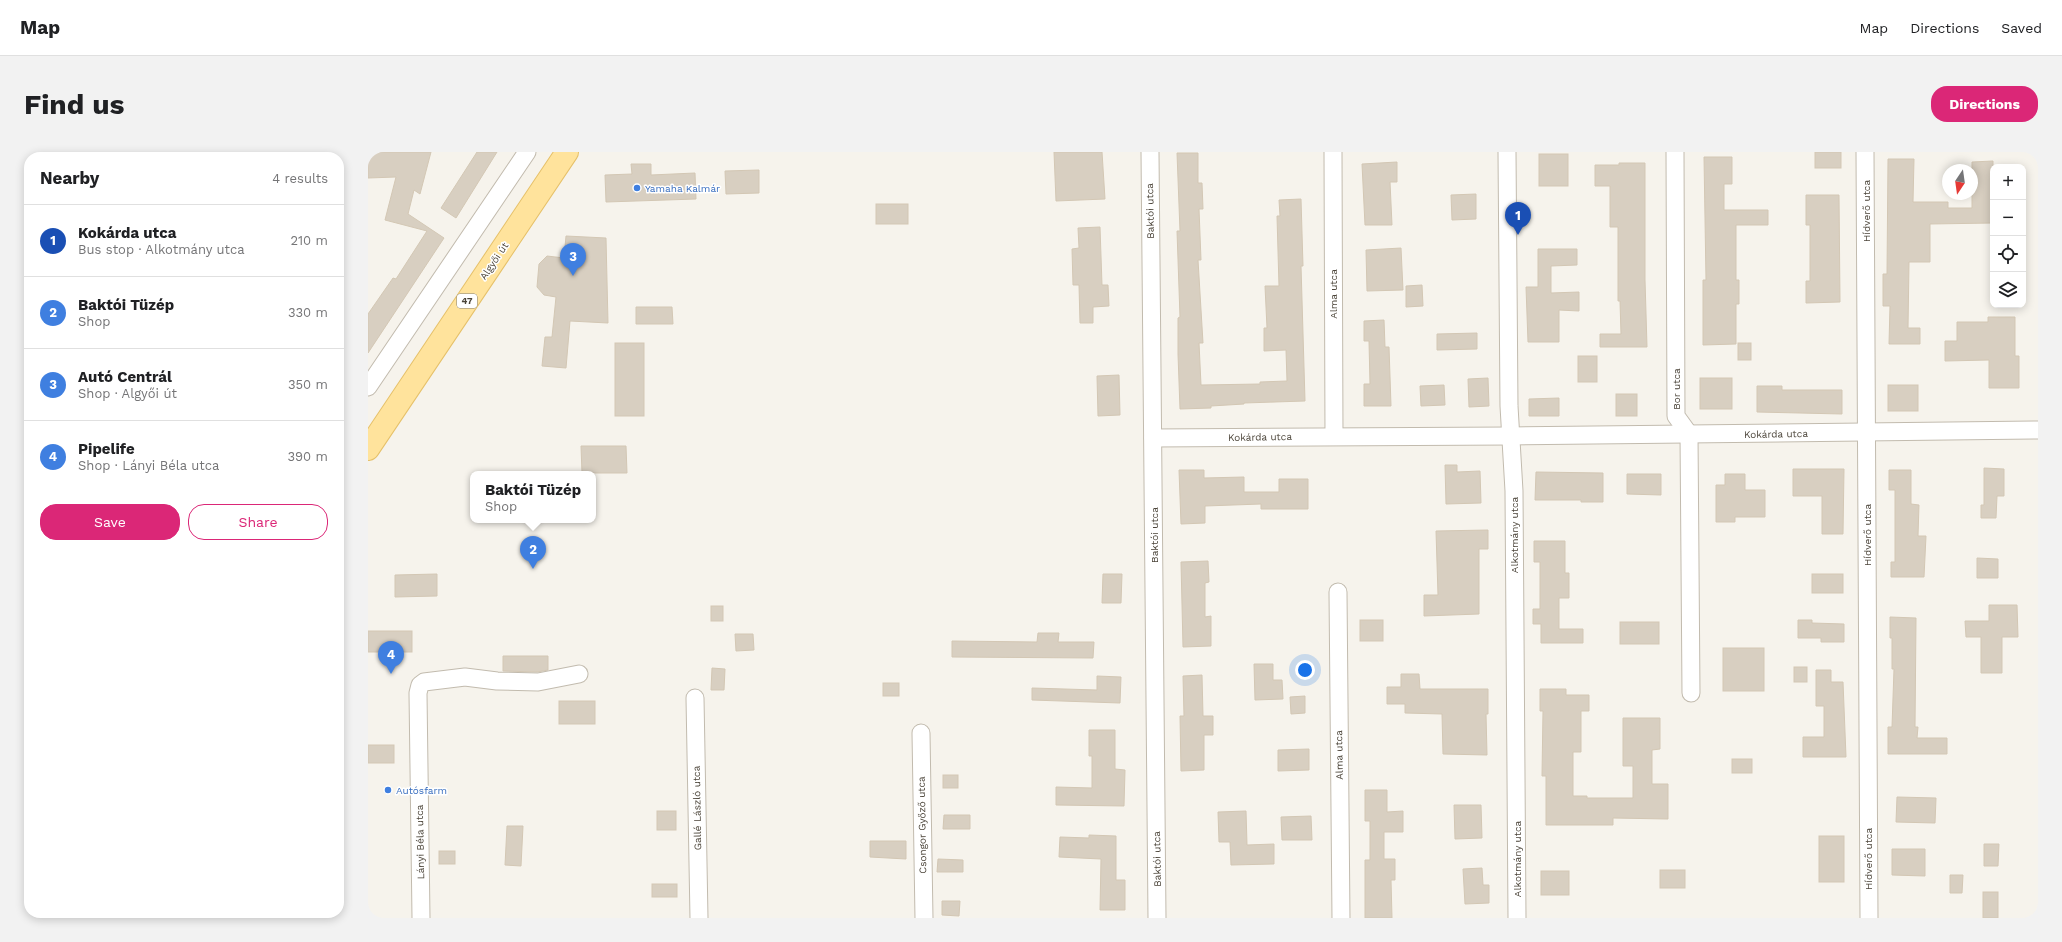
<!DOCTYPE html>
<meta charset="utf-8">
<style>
body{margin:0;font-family:"Work Sans",sans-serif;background:#f2f2f2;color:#202124}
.controls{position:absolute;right:12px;top:12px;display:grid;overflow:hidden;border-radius:8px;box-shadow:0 2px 10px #0003}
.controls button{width:36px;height:36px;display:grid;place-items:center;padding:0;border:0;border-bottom:1px solid #e0e0e0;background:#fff;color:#202124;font:20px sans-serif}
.compass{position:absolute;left:1574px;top:12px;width:36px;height:36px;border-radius:50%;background:#fff;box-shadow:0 2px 10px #0003;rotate:193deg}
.you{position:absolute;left:937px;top:518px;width:14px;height:14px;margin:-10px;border:3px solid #fff;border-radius:50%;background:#1a73e8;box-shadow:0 0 0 6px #1a73e833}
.badge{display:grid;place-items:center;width:26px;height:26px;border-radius:50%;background:#db2777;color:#fff;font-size:13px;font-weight:700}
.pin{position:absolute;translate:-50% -33px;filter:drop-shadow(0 1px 2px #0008)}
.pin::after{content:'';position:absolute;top:21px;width:14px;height:12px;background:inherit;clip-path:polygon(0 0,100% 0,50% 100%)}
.popup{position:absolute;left:102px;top:319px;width:126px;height:52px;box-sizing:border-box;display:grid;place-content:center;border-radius:8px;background:#fff;filter:drop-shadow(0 1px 3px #0005);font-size:13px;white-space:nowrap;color:#757577}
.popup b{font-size:15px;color:#202124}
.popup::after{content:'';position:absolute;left:50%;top:100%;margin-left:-8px;border:8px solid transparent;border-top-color:#fff}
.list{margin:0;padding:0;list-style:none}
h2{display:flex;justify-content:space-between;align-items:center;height:52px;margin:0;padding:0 16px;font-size:17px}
h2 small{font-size:13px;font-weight:400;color:#757577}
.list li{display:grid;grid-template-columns:26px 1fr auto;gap:12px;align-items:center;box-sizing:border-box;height:72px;padding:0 16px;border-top:1px solid #e0e0e0}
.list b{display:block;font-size:15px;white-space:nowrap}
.list p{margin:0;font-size:13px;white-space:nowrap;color:#757577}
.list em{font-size:13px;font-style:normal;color:#757577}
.actions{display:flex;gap:8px;padding:12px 16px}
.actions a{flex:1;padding:9px 0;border:1px solid #db2777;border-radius:16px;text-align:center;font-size:14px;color:#db2777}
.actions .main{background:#db2777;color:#fff}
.icon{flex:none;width:22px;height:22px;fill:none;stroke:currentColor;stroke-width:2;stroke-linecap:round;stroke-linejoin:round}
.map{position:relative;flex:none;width:1670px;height:766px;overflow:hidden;border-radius:16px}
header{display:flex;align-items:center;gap:24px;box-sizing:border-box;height:56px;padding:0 20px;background:#fff;border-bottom:1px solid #e0e0e0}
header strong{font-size:19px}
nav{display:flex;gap:22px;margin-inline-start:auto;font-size:14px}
.intro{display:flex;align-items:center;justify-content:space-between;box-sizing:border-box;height:96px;padding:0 24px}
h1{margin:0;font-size:28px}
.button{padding:10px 18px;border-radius:16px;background:#db2777;color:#fff;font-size:14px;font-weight:700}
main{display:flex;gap:24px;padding:0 24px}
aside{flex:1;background:#fff;border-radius:16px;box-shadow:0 2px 10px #0003}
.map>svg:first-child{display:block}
.building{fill:#d8cfc1;stroke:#d3c7b4}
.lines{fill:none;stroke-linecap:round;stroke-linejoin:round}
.minor-casing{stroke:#c2bbae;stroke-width:19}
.major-casing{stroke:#e6c16a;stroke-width:24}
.minor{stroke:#fff;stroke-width:17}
.major{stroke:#ffe39c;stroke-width:22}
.shop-dot{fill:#3f7fe0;stroke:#fff;stroke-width:1.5}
.labels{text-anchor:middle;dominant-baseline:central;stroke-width:3;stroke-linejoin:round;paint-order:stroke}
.shield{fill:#fff;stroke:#817c74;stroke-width:1}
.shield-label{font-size:9px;font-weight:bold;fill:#4b4439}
.shop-label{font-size:10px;fill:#366cbe;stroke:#fff;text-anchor:start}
.street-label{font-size:10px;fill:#4b4439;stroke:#fff}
</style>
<header>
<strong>Map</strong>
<nav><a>Map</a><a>Directions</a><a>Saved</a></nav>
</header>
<div class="intro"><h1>Find us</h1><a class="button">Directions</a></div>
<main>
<aside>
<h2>Nearby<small>4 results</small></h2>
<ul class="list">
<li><span class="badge" style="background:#1a4fb4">1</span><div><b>Kokárda utca</b><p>Bus stop · Alkotmány utca</p></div><em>210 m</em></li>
<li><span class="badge" style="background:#3f7fe0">2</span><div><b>Baktói Tüzép</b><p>Shop</p></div><em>330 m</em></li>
<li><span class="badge" style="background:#3f7fe0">3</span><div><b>Autó Centrál</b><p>Shop · Algyői út</p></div><em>350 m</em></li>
<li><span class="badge" style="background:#3f7fe0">4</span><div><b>Pipelife</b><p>Shop · Lányi Béla utca</p></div><em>390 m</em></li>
</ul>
<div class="actions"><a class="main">Save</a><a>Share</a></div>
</aside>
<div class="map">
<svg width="1670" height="766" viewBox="0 0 1670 766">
<rect width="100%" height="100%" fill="#f6f3ec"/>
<g class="building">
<path d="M 0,0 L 63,0 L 52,42 L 46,38 L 40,62 L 76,86 L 0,201 L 0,162 L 25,126 L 28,127 L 59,79 L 17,68 L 28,25 L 0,26 Z"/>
<path d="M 109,0 L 129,0 L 88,66 L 73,56 Z"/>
<path d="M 686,0 L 734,0 L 737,47 L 688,49 Z"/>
<rect x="1447" y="0" width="26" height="16"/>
<path d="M 809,1 L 830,1 L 830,31 L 834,31 L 835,57 L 831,57 L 833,108 L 830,108 L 835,191 L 831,191 L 833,233 L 892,232 L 892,230 L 919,229 L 918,198 L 896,199 L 896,176 L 899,176 L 897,134 L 911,134 L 909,64 L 912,64 L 911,48 L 933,47 L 935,114 L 933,114 L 937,249 L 876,251 L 876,252 L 843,254 L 843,256 L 812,257 L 810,202 L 810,166 L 812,165 L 809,79 L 812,79 Z"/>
<rect x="1171" y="2" width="29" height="32"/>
<path d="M 1336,5 L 1364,5 L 1364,32 L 1356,32 L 1356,58 L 1400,58 L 1400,73 L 1368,73 L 1368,128 L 1371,128 L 1371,152 L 1368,152 L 1368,192 L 1335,193 L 1335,128 L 1338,128 Z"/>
<path d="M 1520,7 L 1546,7 L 1545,50 L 1580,50 L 1580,56 L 1604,56 L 1604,10 L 1625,9 L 1625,71 L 1562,72 L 1562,110 L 1541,110 L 1540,176 L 1552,176 L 1552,192 L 1521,192 L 1522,154 L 1515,154 L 1515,122 L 1519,122 Z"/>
<path d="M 1029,10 L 1029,30 L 1022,30 L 1024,73 L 997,73 L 994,12 Z"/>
<path d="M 1251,11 L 1277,11 L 1277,128 L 1279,195 L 1232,195 L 1232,182 L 1253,182 L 1252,149 L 1250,149 L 1250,75 L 1242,75 L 1242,34 L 1227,34 L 1227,13 L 1251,13 Z"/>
<path d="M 263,12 L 283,12 L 283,23 L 327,21 L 328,47 L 238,50 L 237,23 L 264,22 Z"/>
<path d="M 391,18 L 391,41 L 358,42 L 357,19 Z"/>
<path d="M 1108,42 L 1108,67 L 1084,68 L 1083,43 Z"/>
<path d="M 1438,43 L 1471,43 L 1472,150 L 1438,151 L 1438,129 L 1442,129 L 1442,73 L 1438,73 Z"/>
<rect x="508" y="52" width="32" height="20"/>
<path d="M 732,75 L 734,133 L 740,133 L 741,154 L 725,155 L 725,171 L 712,171 L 711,133 L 705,133 L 704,97 L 711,96 L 710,76 Z"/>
<path d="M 198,84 L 238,86 L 240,171 L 202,169 L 198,216 L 174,214 L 177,185 L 184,185 L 188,145 L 176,143 L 169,135 L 171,112 L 179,104 L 196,106 Z"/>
<path d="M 1033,96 L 1035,138 L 999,139 L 998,98 Z"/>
<path d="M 1170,97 L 1209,97 L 1209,113 L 1183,114 L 1183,141 L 1211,140 L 1211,159 L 1191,158 L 1191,190 L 1160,190 L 1158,135 L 1170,135 Z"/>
<path d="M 1054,133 L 1055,154 L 1038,155 L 1038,134 Z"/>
<path d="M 268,155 L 304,155 L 305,172 L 268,172 Z"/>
<path d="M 1620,165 L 1647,165 L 1647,204 L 1651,204 L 1651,236 L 1621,236 L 1621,208 L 1577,209 L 1577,189 L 1589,189 L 1589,170 L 1620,170 Z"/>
<path d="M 1016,168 L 1017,195 L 1021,195 L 1023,254 L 996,254 L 996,232 L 1002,232 L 1001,189 L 996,189 L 996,169 Z"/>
<path d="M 1109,181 L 1109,197 L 1069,198 L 1069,182 Z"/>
<rect x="247" y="191" width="29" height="73"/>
<rect x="1370" y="191" width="13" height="17"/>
<rect x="1210" y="204" width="19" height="26"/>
<path d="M 751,223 L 752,263 L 730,264 L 729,224 Z"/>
<path d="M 1120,226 L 1121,254 L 1101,255 L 1100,227 Z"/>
<rect x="1332" y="226" width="32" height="31"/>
<path d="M 1076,233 L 1077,253 L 1053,254 L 1052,234 Z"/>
<rect x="1520" y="233" width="30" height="26"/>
<path d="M 1389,234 L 1414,234 L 1414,238 L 1474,238 L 1474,262 L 1389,260 Z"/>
<rect x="1248" y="242" width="21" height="22"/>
<path d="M 1191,246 L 1191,264 L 1161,264 L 1161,247 Z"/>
<path d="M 213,294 L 258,294 L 259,321 L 214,321 Z"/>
<path d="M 1077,313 L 1089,313 L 1089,320 L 1112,319 L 1113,351 L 1078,352 Z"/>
<path d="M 1616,316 L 1636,317 L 1636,344 L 1629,344 L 1628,366 L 1613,366 L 1613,353 L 1616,353 Z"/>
<path d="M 1425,317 L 1476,317 L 1475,382 L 1454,382 L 1454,344 L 1425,344 Z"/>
<path d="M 811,318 L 836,318 L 836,326 L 876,325 L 876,340 L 911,340 L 911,327 L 940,327 L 940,357 L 893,357 L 893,352 L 837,354 L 837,371 L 813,372 Z"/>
<path d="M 1521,318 L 1543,318 L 1543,352 L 1551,353 L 1550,384 L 1558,384 L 1556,425 L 1523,425 L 1523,410 L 1527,410 L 1527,338 L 1521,338 Z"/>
<path d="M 1168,320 L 1235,321 L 1235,350 L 1213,350 L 1213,348 L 1167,348 Z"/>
<path d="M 1259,322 L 1293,322 L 1293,343 L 1259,342 Z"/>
<path d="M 1357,322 L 1377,322 L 1377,338 L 1397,338 L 1397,365 L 1367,365 L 1367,370 L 1348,370 L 1348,333 L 1357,333 Z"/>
<path d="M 1120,378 L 1120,397 L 1111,397 L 1111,462 L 1056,464 L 1056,443 L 1070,443 L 1068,379 Z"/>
<path d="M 1166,389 L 1197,389 L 1197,421 L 1201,421 L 1201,446 L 1191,446 L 1191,477 L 1215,477 L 1215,491 L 1173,491 L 1173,472 L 1165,472 L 1165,457 L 1172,457 L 1172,410 L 1166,410 Z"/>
<path d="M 1609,406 L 1630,407 L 1630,426 L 1609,426 Z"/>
<path d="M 840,409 L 841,430 L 837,431 L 837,465 L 843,464 L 843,494 L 815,495 L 813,410 Z"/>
<path d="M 69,422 L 69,444 L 27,445 L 27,423 Z"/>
<path d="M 735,422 L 754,422 L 753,451 L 734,451 Z"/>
<rect x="1444" y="422" width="31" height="19"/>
<path d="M 1621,453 L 1649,453 L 1650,485 L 1634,485 L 1634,521 L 1613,521 L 1613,485 L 1598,485 L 1597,469 L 1621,469 Z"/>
<rect x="343" y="454" width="12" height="15"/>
<path d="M 1522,465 L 1548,466 L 1547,575 L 1550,575 L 1549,586 L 1579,586 L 1579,602 L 1520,602 L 1520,575 L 1524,575 L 1526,517 L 1524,517 L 1524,486 L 1522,486 Z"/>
<rect x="992" y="468" width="23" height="21"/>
<path d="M 1430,468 L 1444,468 L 1444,471 L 1476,472 L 1476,490 L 1453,490 L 1453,486 L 1430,486 Z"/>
<rect x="1252" y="470" width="39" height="22"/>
<rect x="0" y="479" width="44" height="21"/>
<path d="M 670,481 L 691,481 L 690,490 L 726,490 L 725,506 L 584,505 L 584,489 L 669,490 Z"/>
<path d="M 367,482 L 385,482 L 386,498 L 368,499 Z"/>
<rect x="1355" y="496" width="41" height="43"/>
<path d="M 135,504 L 180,504 L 180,518 L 169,520 L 135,519 Z"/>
<path d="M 886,512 L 905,512 L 905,528 L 914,528 L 915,547 L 887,548 Z"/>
<rect x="1426" y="515" width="13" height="15"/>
<path d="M 344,516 L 357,517 L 356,538 L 343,538 Z"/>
<path d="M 1448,518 L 1463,518 L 1463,530 L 1475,530 L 1478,605 L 1435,605 L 1435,585 L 1456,585 L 1456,554 L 1448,554 Z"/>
<path d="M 1033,522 L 1051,522 L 1052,537 L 1120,537 L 1120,562 L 1118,562 L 1119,603 L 1075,602 L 1074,562 L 1037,561 L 1037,552 L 1019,552 L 1019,535 L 1033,535 Z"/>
<path d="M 834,523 L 835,564 L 845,564 L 845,583 L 836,583 L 836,618 L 813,619 L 812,564 L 816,564 L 815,524 Z"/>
<path d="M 729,524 L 753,525 L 752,551 L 664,548 L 664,536 L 729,538 Z"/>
<rect x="515" y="531" width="16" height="13"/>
<path d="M 1172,537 L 1198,537 L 1198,543 L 1221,543 L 1221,559 L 1213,559 L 1213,600 L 1205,600 L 1205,644 L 1219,644 L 1219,646 L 1265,646 L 1265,614 L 1255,614 L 1255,566 L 1292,566 L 1292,597 L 1284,598 L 1284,632 L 1300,632 L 1300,667 L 1245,666 L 1245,673 L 1178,673 L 1178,624 L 1174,624 L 1175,559 L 1172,559 Z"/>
<path d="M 937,544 L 937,561 L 923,562 L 922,545 Z"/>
<rect x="191" y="549" width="36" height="23"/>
<path d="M 721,578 L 747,578 L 747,617 L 757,618 L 756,654 L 688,653 L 688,635 L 724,636 L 724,604 L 721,604 Z"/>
<rect x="0" y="593" width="26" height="18"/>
<path d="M 941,597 L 941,618 L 910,619 L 910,598 Z"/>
<rect x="1364" y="607" width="20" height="14"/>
<rect x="575" y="623" width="15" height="13"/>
<path d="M 997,638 L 1019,638 L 1019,660 L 1035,659 L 1035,680 L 1016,680 L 1016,707 L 1027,707 L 1027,728 L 1023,728 L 1024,766 L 997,766 L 997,708 L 1002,708 L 1002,669 L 997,669 Z"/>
<path d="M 1529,645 L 1568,646 L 1567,671 L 1528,670 Z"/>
<path d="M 1086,653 L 1113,653 L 1114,686 L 1087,687 Z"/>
<rect x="289" y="659" width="19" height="19"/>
<path d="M 878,659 L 879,693 L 906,692 L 906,712 L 863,713 L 862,690 L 851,690 L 850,660 Z"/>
<path d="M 576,663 L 602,663 L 602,677 L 575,677 Z"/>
<path d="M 943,664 L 944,688 L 914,688 L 913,665 Z"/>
<path d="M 139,674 L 155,674 L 153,714 L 137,713 Z"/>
<path d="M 721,683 L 748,684 L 748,728 L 757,728 L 757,758 L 732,758 L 733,707 L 691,705 L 692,685 L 721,686 Z"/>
<rect x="1451" y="684" width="25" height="46"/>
<path d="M 502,689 L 538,689 L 538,707 L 502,705 Z"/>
<path d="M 1616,692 L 1631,692 L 1630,714 L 1616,714 Z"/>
<path d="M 1524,697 L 1557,697 L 1557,724 L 1524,723 Z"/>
<rect x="71" y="699" width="16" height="13"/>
<path d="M 570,707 L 595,708 L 595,720 L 569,720 Z"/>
<path d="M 1114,716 L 1115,733 L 1121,733 L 1121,751 L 1097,752 L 1095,717 Z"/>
<rect x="1292" y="718" width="25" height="18"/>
<rect x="1173" y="719" width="28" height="24"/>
<path d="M 1582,723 L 1595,723 L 1594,741 L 1582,741 Z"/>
<rect x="284" y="732" width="25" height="13"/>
<rect x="1615" y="740" width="15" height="26"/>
<path d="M 574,749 L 592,749 L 591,764 L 574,763 Z"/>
</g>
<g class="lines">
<g class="minor-casing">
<g id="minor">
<path d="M 782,0 L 789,766"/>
<path d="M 965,0 L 966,284"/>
<path d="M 1139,0 L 1141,254 L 1146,339 L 1149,766"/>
<path d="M 1307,0 L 1308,264 L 1321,282 L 1323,541"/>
<path d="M 1497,0 L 1501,766"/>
<path d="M 0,235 L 159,0"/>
<path d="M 785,286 L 1143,284 L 1670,278"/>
<path d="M 970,440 L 973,766"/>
<path d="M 327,546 L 331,766"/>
<path d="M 553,581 L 556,766"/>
<path d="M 53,766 L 50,541 L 52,533 L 56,530 L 97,525 L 129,529 L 170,530 L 211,522"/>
</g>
</g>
<g class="major-casing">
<path id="major" d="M 0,297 L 199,0"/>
</g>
<use href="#minor" class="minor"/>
<use href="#major" class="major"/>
</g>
<g class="shop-dot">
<circle cx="269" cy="36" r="4"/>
<circle cx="20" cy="638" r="4"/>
</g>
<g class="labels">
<rect class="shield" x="89" y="142" width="20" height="14" rx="3"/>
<g class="shield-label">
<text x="99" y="149">47</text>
</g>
<g class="shop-label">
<text x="277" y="36">Yamaha Kalmár</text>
<text x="28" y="638">Autósfarm</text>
</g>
<g class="street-label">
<text transform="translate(782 59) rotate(-91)">Baktói utca</text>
<text transform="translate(1498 59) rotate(-90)">Hídverő utca</text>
<text transform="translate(126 109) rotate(-56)">Algyői út</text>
<text transform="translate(965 142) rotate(-90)">Alma utca</text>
<text transform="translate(1308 237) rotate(-90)">Bor utca</text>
<text transform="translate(1408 282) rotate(-1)">Kokárda utca</text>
<text transform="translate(892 285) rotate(-1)">Kokárda utca</text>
<text transform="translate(786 383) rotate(-90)">Baktói utca</text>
<text transform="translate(1146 383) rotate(-90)">Alkotmány utca</text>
<text transform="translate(1499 383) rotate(-90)">Hídverő utca</text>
<text transform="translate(971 603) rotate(-91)">Alma utca</text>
<text transform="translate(329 656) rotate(-91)">Gallé László utca</text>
<text transform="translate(554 673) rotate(-91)">Csongor Győző utca</text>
<text transform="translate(52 690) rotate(-91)">Lányi Béla utca</text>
<text transform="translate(789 707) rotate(-91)">Baktói utca</text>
<text transform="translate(1149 707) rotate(-90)">Alkotmány utca</text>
<text transform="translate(1500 707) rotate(-90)">Hídverő utca</text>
</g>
</g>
</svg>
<div class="controls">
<button>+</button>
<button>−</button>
<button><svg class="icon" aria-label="locate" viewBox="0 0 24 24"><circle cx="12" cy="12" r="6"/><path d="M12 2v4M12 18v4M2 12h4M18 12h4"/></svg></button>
<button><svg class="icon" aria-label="layers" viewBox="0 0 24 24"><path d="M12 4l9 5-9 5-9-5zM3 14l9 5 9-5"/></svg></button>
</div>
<svg class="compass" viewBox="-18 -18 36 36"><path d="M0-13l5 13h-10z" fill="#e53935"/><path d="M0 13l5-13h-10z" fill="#757577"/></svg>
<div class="you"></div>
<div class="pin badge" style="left:1150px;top:83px;background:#1a4fb4">1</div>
<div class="pin badge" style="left:165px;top:417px;background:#3f7fe0">2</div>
<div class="popup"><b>Baktói Tüzép</b>Shop</div>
<div class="pin badge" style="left:205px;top:124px;background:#3f7fe0">3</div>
<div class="pin badge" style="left:23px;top:522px;background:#3f7fe0">4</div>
</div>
</main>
